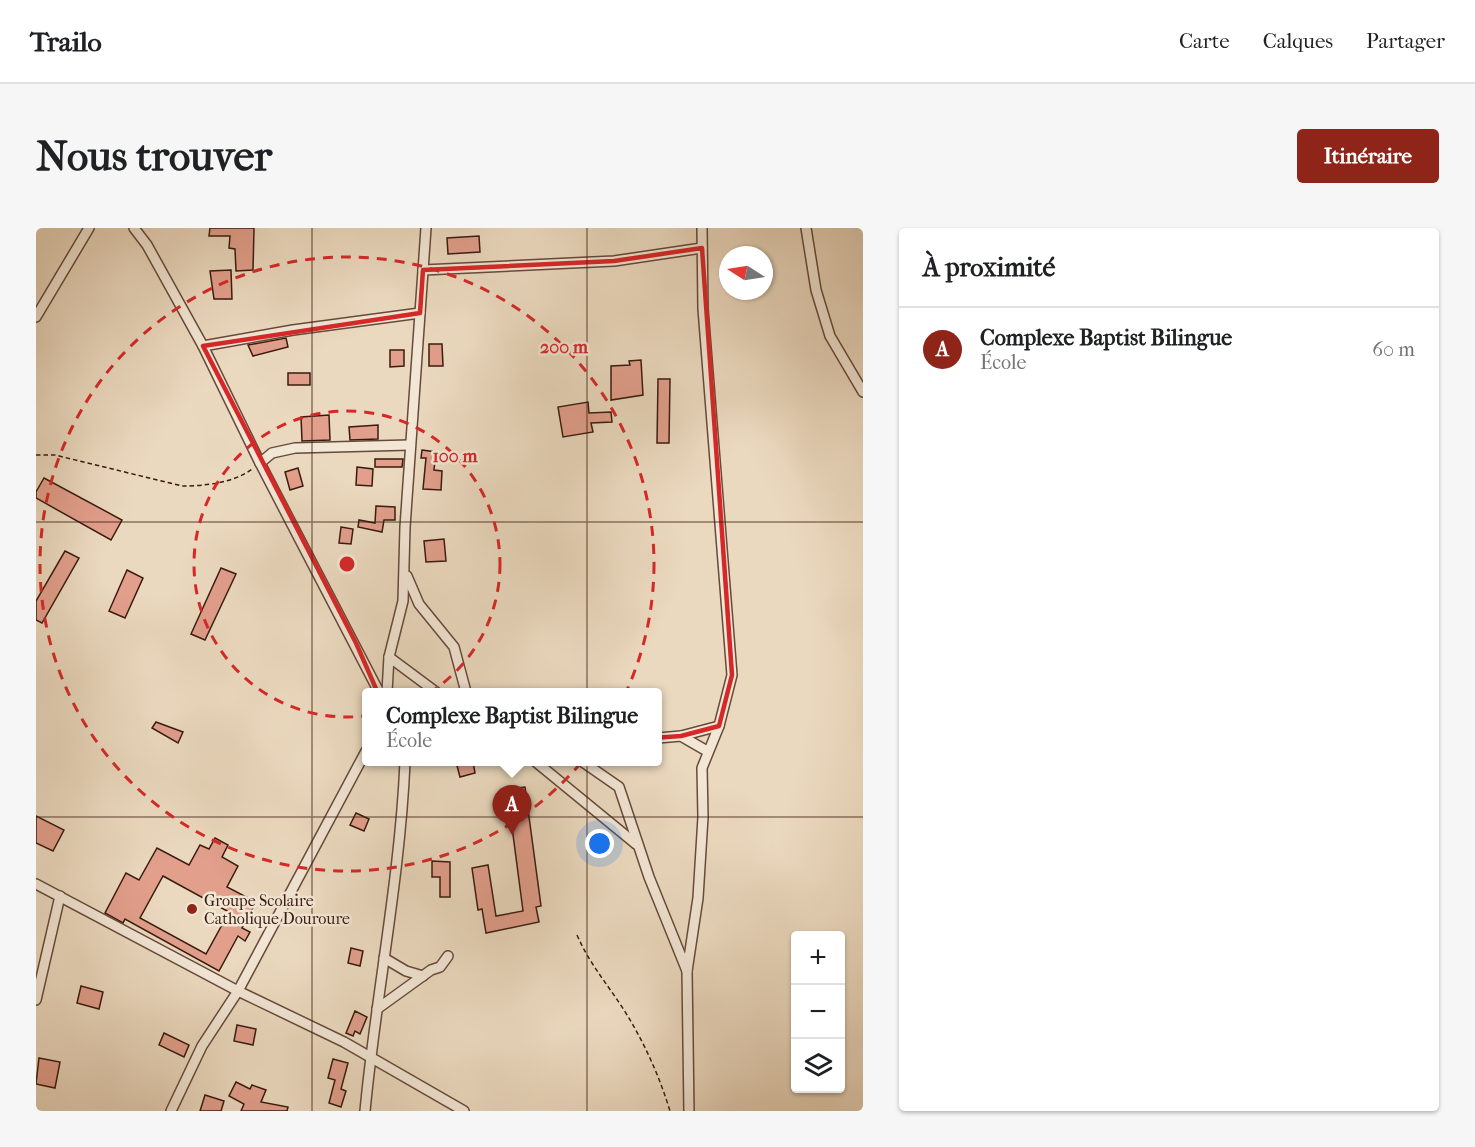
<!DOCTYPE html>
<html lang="fr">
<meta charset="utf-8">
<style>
body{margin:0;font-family:"IM FELL French Canon",serif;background:#f6f6f6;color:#202124}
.controls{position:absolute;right:18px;bottom:18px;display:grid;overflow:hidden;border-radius:6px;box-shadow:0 2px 4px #0004}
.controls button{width:54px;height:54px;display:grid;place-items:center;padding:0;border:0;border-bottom:2px solid #e0e0e0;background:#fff;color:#202124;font:30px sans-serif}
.compass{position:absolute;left:683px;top:18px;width:54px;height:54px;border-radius:50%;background:#fff;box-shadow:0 2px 4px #0004;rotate:282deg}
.you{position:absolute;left:564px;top:616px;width:21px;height:21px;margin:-15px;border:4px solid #fff;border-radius:50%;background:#1a73e8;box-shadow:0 0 0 9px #1a73e833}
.badge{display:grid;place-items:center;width:39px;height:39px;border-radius:50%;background:#8f2418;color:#fff;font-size:20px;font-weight:700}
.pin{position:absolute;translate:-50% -50px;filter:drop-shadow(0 2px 3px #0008)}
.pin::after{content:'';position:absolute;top:32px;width:21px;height:18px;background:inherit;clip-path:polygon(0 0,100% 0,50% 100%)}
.popup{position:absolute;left:326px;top:460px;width:300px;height:78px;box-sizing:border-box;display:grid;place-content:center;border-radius:6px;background:#fff;filter:drop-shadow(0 2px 4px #0005);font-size:20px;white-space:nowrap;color:#757577}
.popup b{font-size:22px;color:#202124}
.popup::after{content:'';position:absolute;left:50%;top:100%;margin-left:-12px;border:12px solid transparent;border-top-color:#fff}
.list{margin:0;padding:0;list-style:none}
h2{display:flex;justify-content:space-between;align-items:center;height:78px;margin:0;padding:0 24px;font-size:26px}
h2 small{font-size:20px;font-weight:400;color:#757577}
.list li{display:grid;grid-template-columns:39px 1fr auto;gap:18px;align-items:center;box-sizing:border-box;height:84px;padding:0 24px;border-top:2px solid #e0e0e0}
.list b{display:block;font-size:22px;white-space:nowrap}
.list p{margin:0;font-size:20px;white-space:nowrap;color:#757577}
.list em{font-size:20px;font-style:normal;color:#757577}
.icon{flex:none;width:33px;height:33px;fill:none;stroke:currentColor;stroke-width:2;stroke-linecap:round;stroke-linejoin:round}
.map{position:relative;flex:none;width:827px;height:883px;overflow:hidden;border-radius:6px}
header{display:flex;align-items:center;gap:36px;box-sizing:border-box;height:84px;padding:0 30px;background:#fff;border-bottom:2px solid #e0e0e0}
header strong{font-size:28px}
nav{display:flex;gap:33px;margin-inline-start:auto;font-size:21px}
.intro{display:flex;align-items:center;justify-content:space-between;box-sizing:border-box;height:144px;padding:0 36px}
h1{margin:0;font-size:42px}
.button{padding:15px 27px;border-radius:6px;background:#8f2418;color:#fff;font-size:21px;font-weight:700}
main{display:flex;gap:36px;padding:0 36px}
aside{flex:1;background:#fff;border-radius:6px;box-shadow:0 2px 4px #0004}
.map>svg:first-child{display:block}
.building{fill:#e29f8c;stroke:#391b0e;stroke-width:1.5;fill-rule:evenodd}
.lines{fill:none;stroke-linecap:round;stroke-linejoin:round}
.minor-casing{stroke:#664a3a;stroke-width:12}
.path{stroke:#391b0e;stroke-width:1.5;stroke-dasharray:4.5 3;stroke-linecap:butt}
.minor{stroke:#f2e6d5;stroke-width:9}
.marked{fill:none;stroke:#d62828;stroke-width:4.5;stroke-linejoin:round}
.grid{fill:none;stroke:#391b0e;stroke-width:1.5;stroke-opacity:0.55}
.ring{fill:none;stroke:#d62828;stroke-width:3;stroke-dasharray:10 8}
.poi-dot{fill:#8f2418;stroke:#f2e6d5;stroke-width:2}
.labels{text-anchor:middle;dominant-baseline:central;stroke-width:5;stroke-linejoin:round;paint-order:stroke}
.poi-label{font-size:16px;fill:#391b0e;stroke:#f2e6d5;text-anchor:start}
.centre{fill:#d62828;stroke:#f2e6d5;stroke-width:3}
.ring-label{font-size:18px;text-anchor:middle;font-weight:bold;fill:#d62828;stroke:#f2e6d5;stroke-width:5;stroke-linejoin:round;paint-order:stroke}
</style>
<header>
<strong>Trailo</strong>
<nav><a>Carte</a><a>Calques</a><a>Partager</a></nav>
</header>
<div class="intro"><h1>Nous trouver</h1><a class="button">Itinéraire</a></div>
<main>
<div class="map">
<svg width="827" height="883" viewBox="0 0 827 883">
<rect width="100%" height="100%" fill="#ebd9bf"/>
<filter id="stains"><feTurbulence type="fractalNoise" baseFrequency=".00333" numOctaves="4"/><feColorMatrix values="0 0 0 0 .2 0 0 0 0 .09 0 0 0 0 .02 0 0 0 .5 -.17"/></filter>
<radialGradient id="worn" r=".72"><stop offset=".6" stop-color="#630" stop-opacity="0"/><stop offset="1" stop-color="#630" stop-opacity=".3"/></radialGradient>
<g class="building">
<path d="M 174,0 L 218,0 L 217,42 L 200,43 L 199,21 L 193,20 L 194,8 L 173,8 Z"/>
<path d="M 443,8 L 444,24 L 412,26 L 411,10 Z"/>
<path d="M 195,42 L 196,71 L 178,71 L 174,43 Z"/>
<path d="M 250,110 L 252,119 L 217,128 L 212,117 Z"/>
<path d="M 393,116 L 406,116 L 407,138 L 393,138 Z"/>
<path d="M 354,122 L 368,122 L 368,138 L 354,139 Z"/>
<path d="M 605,132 L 607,167 L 575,172 L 575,138 L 594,137 L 593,133 Z"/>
<rect x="252" y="145" width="22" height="12"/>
<path d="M 622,151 L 634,151 L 633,215 L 621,215 Z"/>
<path d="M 552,174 L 553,185 L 575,184 L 576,194 L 555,195 L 557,204 L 527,209 L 522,179 Z"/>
<path d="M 293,187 L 294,212 L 266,213 L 265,189 Z"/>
<path d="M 342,197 L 342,211 L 314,212 L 313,199 Z"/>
<path d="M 386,222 L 400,224 L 398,242 L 406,243 L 405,262 L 387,261 L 390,230 L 385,230 Z"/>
<path d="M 339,231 L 367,231 L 366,239 L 339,239 Z"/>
<path d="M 321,239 L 337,241 L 336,258 L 320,257 Z"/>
<path d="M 262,240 L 267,258 L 254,262 L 249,244 Z"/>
<path d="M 8,250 L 86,292 L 75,312 L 0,270 L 0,264 Z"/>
<path d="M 340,278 L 359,279 L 359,292 L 348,292 L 346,304 L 322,299 L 323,292 L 339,295 Z"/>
<path d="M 305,299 L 317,301 L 315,316 L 303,315 Z"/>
<path d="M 408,311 L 410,333 L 390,334 L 388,313 Z"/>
<path d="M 29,323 L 43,330 L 6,395 L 0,392 L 0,373 Z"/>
<path d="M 185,340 L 200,346 L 169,412 L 155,406 Z"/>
<path d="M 91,342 L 107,350 L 89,390 L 73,383 Z"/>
<path d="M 120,494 L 147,504 L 142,515 L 116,500 Z"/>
<path d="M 420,534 L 437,534 L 439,545 L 424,549 Z"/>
<path d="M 489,559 L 505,678 L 500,679 L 503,694 L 450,705 L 446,681 L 442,682 L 436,640 L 452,637 L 460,688 L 487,683 L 471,561 Z"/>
<path d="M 320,585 L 333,591 L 328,603 L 314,597 Z"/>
<path d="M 0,588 L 28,602 L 17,623 L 0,615 Z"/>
<path d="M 179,610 L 192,617 L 186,629 L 202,638 L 191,659 L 220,674 L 206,700 L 214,704 L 209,713 L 202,708 L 183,743 L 89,691 L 87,695 L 69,685 L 90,645 L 103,652 L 121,620 L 153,637 L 164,617 L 173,621 ZM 127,648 L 193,684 L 170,726 L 104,690 Z"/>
<path d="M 396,633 L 414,634 L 414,669 L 404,669 L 404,649 L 396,649 Z"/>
<path d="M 315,720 L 327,723 L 324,738 L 312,735 Z"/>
<path d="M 45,758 L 67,764 L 63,781 L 41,775 Z"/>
<path d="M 319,783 L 331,789 L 324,806 L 319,803 L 317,808 L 310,805 Z"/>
<path d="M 201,797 L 220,801 L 217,817 L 198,813 Z"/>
<path d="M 128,805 L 153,817 L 148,829 L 123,817 Z"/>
<path d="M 3,830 L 24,834 L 19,860 L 0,856 Z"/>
<path d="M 297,831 L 312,835 L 305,861 L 310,863 L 305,879 L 293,875 L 299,852 L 292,850 Z"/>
<path d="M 200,854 L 214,861 L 216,857 L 230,862 L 225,874 L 252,879 L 251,883 L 205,883 L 208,876 L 193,868 Z"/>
<path d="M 169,867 L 188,873 L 185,883 L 164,883 Z"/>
</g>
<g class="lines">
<g class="minor-casing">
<g id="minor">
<path d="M 98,0 L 111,17 L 167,118 L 224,235 L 343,464"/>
<path d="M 770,0 L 780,62 L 794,108 L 827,164"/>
<path d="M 387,42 L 578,33 L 666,20"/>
<path d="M 0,89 L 53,0"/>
<path d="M 167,118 L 257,102 L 384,85"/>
<path d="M 224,235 L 236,225 L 259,220 L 374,217"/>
<path d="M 371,348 L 383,376 L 418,419 L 430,464"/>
<path d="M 353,429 L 400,464"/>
<path d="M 351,464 L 353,429 L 367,373 L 369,299 L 390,0"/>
<path d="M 645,508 L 671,523"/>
<path d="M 622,510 L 645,508 L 683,498"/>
<path d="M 500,534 L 600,616"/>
<path d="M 547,534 L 583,559 L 613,649 L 651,743"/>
<path d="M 0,656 L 202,763 L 308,814 L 428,883"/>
<path d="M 348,730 L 370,743 L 387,748"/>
<path d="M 0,772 L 24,668"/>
<path d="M 341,781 L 395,742 L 404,739 L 412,728"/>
<path d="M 135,883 L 166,818 L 202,763 L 330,523"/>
<path d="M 329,883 C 340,766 364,651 369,534"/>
<path d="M 653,883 L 651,743 L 662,670 L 667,589 L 666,540 L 683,498 L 696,447 L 667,81 L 666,0"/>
</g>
</g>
<g class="path">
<path d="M 0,227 L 19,227 L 146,258 C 168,258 198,255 216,241"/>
<path d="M 541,707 C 553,735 572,757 588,782 C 608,814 623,847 634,883"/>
</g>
<use href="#minor" class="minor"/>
</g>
<path class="marked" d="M 666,20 L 696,447 L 683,498 L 645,508 L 520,517 L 444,514 L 369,527 L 320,415 L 167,118 L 384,85 L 387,42 L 578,33 Z"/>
<path class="grid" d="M 276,0 L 276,883M 551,0 L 551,883M 0,294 L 827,294M 0,589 L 827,589"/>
<g class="ring">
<circle cx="311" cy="336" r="153"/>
<circle cx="311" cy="336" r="307"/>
</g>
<circle class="poi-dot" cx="156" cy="681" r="6"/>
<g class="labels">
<g class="poi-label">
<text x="168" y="672">Groupe Scolaire<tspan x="168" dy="18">Catholique Douroure</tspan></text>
</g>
</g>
<circle cx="311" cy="336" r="9" class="centre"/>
<g class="ring-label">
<text x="528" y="125">200 m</text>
<text x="419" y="234">100 m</text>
</g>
<rect width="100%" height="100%" filter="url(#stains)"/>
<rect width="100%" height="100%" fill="url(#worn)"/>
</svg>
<div class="controls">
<button>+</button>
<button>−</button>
<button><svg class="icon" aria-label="layers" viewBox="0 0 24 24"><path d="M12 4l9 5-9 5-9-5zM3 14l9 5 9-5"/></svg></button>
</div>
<svg class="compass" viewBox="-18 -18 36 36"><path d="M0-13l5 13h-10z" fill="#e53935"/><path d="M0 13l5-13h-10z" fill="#757577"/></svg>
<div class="you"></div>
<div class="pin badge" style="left:476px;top:607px">A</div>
<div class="popup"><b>Complexe Baptist Bilingue</b>École</div>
</div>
<aside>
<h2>À proximité<small></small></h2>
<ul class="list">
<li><span class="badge">A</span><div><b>Complexe Baptist Bilingue</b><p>École</p></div><em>60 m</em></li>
</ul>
</aside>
</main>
